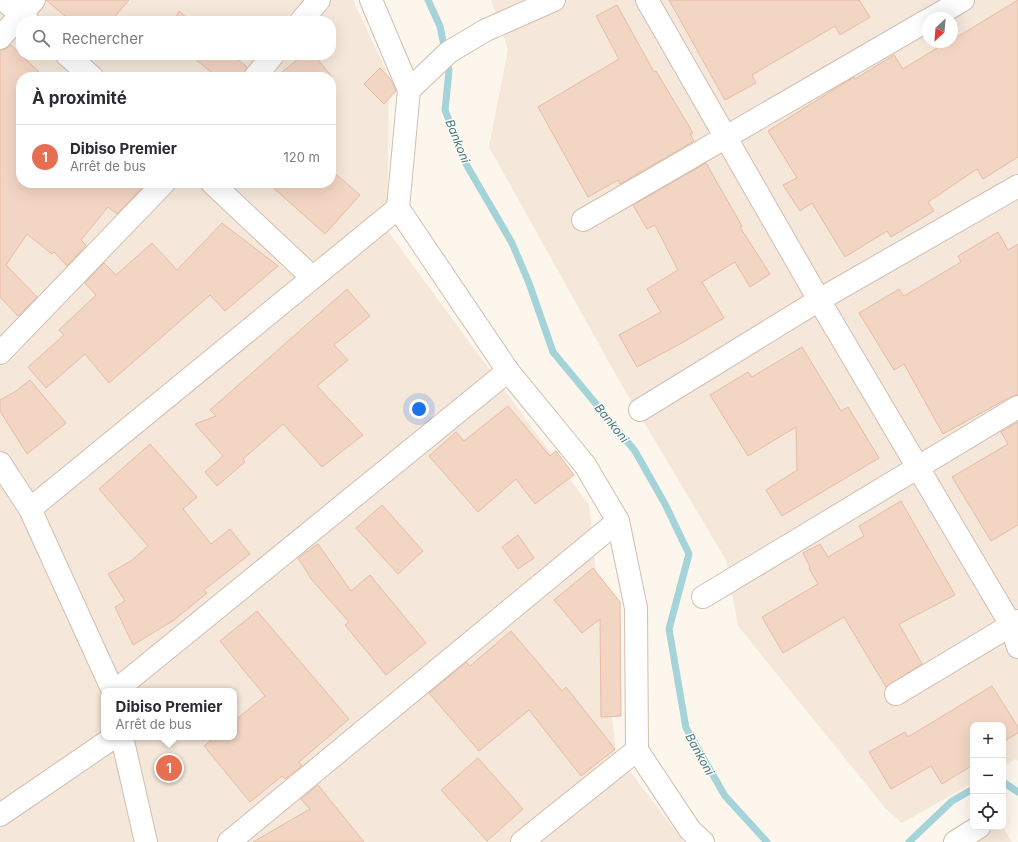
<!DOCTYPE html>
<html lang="fr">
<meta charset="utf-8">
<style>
body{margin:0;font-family:Inter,sans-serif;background:#f2f2f3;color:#2b2b33}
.controls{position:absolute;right:12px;bottom:12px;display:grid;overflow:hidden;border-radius:8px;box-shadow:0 4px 16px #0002}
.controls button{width:36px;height:36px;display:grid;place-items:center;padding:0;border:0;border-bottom:1px solid #e1e1e2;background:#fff;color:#2b2b33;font:20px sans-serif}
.compass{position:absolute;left:922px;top:12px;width:36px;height:36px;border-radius:50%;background:#fff;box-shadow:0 4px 16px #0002;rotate:206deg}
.you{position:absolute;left:419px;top:409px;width:14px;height:14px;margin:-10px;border:3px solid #fff;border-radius:50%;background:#1a73e8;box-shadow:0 0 0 6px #1a73e833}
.badge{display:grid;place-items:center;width:26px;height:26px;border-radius:50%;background:#e76f51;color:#fff;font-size:13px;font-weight:700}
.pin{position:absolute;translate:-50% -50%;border:2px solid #fff;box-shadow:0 1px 4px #0006}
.popup{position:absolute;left:101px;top:688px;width:136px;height:52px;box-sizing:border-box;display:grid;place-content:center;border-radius:8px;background:#fff;filter:drop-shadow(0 1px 3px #0005);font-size:13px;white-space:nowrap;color:#7c7c81}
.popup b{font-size:15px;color:#2b2b33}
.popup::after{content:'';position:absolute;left:50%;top:100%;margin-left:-8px;border:8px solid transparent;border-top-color:#fff}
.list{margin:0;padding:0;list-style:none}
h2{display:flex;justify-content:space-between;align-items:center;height:52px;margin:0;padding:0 16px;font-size:17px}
h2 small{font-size:13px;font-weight:400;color:#7c7c81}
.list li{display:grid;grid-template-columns:26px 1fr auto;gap:12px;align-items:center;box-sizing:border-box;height:64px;padding:0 16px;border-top:1px solid #e1e1e2}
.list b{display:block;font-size:15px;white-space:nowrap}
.list p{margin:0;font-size:13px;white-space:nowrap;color:#7c7c81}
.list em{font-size:13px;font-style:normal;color:#7c7c81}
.icon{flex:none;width:22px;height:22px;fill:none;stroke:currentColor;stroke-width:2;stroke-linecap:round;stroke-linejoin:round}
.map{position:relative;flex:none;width:1018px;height:842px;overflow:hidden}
.search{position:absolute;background:#fff;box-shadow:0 4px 16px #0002;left:16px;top:16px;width:320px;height:44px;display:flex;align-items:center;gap:10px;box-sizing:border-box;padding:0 14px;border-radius:16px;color:#7c7c81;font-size:15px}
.panel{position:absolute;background:#fff;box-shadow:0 4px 16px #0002;left:16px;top:72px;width:320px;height:116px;border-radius:16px}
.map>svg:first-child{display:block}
.residential{fill:#f5e8da;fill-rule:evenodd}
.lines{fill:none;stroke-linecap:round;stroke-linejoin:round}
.stream{stroke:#a5d3da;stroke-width:7}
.building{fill:#f3d5c3;stroke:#e6bba3}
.minor-casing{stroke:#d1beb0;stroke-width:24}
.minor{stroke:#fff;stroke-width:22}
.labels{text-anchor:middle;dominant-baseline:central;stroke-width:3;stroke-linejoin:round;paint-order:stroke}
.water-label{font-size:12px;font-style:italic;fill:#437c86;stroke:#fffaf3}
</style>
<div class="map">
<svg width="1018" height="842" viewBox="0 0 1018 842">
<rect width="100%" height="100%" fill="#fdf6ec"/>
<g class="residential">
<path d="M 0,0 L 353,0 L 389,77 L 387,230 L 589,505 L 616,753 L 684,842 L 0,842 ZM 21,21 L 331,21 L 331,55 L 21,55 ZM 21,77 L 331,77 L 331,183 L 21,183 ZM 104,691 L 234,691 L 234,737 L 104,737 Z"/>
<path d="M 491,0 L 1018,0 L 1018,761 L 1016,759 L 1003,766 L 1003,725 L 973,725 L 973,783 L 902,823 L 886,809 L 738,626 L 726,560 L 620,382 L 489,147 L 508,49 ZM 928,18 L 952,18 L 952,42 L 928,42 Z"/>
<path d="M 998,827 L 1003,827 L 1012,842 L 957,842 Z"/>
</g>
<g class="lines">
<g class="stream">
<path d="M 428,0 L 440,26 L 449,71 L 445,110 L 466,164 L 512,243 L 529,283 L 553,352 L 635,451 L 665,504 L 689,554 L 669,629 L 686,728 L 725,796 L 767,842"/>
<path d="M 1003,782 L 1018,792"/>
<path d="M 909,842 L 952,801 L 973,789"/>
</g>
</g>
<g class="building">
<path d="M 46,0 L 129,0 L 111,21 L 71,21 Z"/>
<path d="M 669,0 L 859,0 L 870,17 L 840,35 L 835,26 L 752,75 L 756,83 L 725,100 Z"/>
<path d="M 1018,0 L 1018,157 L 983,179 L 977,169 L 928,202 L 934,211 L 891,237 L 887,231 L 845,257 L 812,203 L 800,211 L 783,185 L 797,178 L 768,131 L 836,88 L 854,77 L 855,79 L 894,55 L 903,69 L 942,45 L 952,42 L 952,40 Z"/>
<path d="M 617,5 L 654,72 L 656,71 L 693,133 L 690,134 L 694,141 L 620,184 L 618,180 L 588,197 L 538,107 L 619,59 L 596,16 Z"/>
<path d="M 179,11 L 190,21 L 174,21 Z"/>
<path d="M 11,45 L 44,77 L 21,77 L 21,183 L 147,183 L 117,214 L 108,207 L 81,240 L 86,245 L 67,266 L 54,252 L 52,254 L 27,234 L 6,265 L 37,297 L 18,316 L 0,297 L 0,50 L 4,50 Z"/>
<path d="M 190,55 L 232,55 L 247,67 L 243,77 L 217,77 Z"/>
<path d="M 303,55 L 314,55 L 332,77 L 276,77 Z"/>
<path d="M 380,68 L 391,80 L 396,91 L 384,104 L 364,84 Z"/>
<path d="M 706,163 L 742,226 L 740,227 L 770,274 L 750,287 L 735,262 L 702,282 L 724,318 L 680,344 L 637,367 L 619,335 L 661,312 L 647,289 L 678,270 L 655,225 L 647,229 L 633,205 Z"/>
<path d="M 331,170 L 360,195 L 325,234 L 268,183 L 331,183 Z"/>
<path d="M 222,223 L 278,266 L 225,311 L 210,295 L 109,383 L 85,354 L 46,388 L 28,367 L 64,335 L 59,330 L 96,295 L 85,283 L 104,263 L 116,275 L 152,243 L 177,270 Z"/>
<path d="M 998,232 L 1008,250 L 1018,244 L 1018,395 L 1012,396 L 943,434 L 904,364 L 894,370 L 859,313 L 899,289 L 904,296 L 961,262 L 958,256 Z"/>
<path d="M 347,289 L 370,316 L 334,345 L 348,360 L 317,386 L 363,435 L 322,467 L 283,424 L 243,459 L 245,462 L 217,486 L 205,472 L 223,456 L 195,424 L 216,416 L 210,410 Z"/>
<path d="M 802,347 L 841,411 L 848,407 L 879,458 L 782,516 L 766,490 L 797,470 L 796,427 L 748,456 L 710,395 L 748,372 L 752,377 Z"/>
<path d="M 30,380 L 66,423 L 27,454 L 0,411 L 0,400 L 16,391 Z"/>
<path d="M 508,406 L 550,456 L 556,451 L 574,475 L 535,504 L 516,479 L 478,512 L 429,456 L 456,432 L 464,441 Z"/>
<path d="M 1018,422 L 1018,525 L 991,541 L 952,477 L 1008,444 L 1001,432 Z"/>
<path d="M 150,444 L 197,497 L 183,509 L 211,544 L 230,529 L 250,554 L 204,590 L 207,593 L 174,620 L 133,645 L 115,607 L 125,601 L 108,574 L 131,561 L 148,546 L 99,489 Z"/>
<path d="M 901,501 L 955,595 L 899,624 L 922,664 L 886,687 L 844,617 L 783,653 L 762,617 L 818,584 L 809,568 L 810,567 L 803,553 L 820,544 L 828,557 L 864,536 L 859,526 Z"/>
<path d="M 382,505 L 423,551 L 398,574 L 356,528 Z"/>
<path d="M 518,535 L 534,558 L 518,569 L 502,547 Z"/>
<path d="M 318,544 L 351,591 L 370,575 L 426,643 L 386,675 L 345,625 L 349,622 L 312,580 L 298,558 Z"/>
<path d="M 593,568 L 620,602 L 621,716 L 601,717 L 600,619 L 582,633 L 554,600 Z"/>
<path d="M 257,611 L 349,719 L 299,762 L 302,766 L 285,779 L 282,776 L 250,802 L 204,746 L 215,737 L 234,737 L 234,721 L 265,696 L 220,641 Z"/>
<path d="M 511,631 L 562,691 L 566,687 L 615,749 L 581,776 L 529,710 L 479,751 L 429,693 L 466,662 L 470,666 Z"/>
<path d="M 992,686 L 1018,727 L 1018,733 L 1003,742 L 1003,725 L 973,725 L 973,765 L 942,784 L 931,766 L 891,789 L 869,752 L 905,732 L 908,737 Z"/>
<path d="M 478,758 L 523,809 L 487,841 L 441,790 Z"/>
<path d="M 318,785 L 364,842 L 253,842 L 310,809 L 301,799 Z"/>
</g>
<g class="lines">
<g class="minor-casing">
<g id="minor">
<path d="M 4,0 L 28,21"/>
<path d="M 371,0 L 409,90 L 398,208 L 508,371 L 585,465 L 618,521 L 636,608 L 637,750 L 690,830 L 703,842"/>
<path d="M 647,0 L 819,300 L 1011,625 L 1018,647"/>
<path d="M 932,18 L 963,0"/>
<path d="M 301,21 L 319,0"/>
<path d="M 0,38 L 34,0"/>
<path d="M 67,55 L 92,77"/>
<path d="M 255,77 L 273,55"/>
<path d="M 409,90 L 449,52 L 486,30 L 554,0"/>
<path d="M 212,183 L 312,277"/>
<path d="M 583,220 L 928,20"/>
<path d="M 0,353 L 164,183"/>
<path d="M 640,410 L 819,300 L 1018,186"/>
<path d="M 0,463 L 30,509 L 113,691"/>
<path d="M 30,509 L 398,208"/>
<path d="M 703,597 L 1018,407"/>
<path d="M 115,691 L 508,371"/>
<path d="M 896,694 L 1018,621"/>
<path d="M 122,737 L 146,842"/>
<path d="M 0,815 L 114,737"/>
<path d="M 229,842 L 618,521"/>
<path d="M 522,842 L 637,750"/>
<path d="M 955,842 L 979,827"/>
</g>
</g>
<use href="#minor" class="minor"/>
</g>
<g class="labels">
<g class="water-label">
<text transform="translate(458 141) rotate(68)">Bankoni</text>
<text transform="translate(612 423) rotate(51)">Bankoni</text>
<text transform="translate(700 754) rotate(61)">Bankoni</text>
</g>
</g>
</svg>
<div class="controls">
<button>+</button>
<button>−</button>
<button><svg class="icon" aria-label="locate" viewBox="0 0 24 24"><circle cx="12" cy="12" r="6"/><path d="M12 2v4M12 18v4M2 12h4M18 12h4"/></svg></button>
</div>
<svg class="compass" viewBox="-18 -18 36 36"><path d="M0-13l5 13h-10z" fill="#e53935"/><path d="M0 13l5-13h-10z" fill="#7c7c81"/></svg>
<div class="you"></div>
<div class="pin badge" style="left:169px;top:768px">1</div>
<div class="popup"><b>Dibiso Premier</b>Arrêt de bus</div>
<div class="search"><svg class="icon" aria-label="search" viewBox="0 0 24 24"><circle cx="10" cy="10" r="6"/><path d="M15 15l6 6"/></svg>Rechercher</div>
<section class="panel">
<h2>À proximité<small></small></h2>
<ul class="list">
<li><span class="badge">1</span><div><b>Dibiso Premier</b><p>Arrêt de bus</p></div><em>120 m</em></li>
</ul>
</section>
</div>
